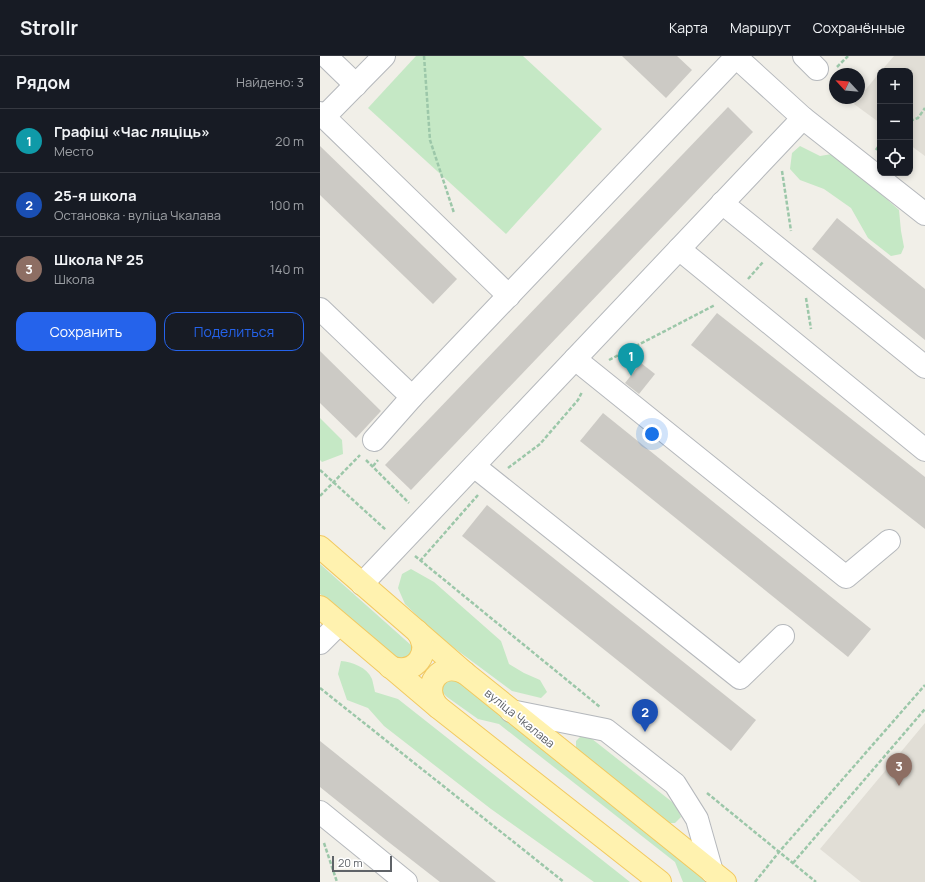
<!DOCTYPE html>
<html lang="ru">
<meta charset="utf-8">
<style>
body{margin:0;font-family:Manrope,sans-serif;background:#20242c;color:#f1f3f6}
.controls{position:absolute;right:12px;top:12px;display:grid;overflow:hidden;border-radius:8px;box-shadow:0 2px 6px #0003}
.controls button{width:36px;height:36px;display:grid;place-items:center;padding:0;border:0;border-bottom:1px solid #363941;background:#171b24;color:#f1f3f6;font:20px sans-serif}
.compass{position:absolute;left:509px;top:12px;width:36px;height:36px;border-radius:50%;background:#171b24;box-shadow:0 2px 6px #0003;rotate:296deg}
.scale{position:absolute;left:12px;bottom:10px;width:60px;box-sizing:border-box;padding-left:4px;border:2px solid #5f6368;border-top:0;font-size:11px;line-height:14px;white-space:nowrap;color:#5f6368;-webkit-text-stroke:3px #fff;paint-order:stroke}
.you{position:absolute;left:332px;top:378px;width:14px;height:14px;margin:-10px;border:3px solid #fff;border-radius:50%;background:#1a73e8;box-shadow:0 0 0 6px #1a73e833}
.badge{display:grid;place-items:center;width:26px;height:26px;border-radius:50%;background:#2563eb;color:#fff;font-size:13px;font-weight:700}
.pin{position:absolute;translate:-50% -33px;filter:drop-shadow(0 1px 2px #0008)}
.pin::after{content:'';position:absolute;top:21px;width:14px;height:12px;background:inherit;clip-path:polygon(0 0,100% 0,50% 100%)}
.list{margin:0;padding:0;list-style:none}
h2{display:flex;justify-content:space-between;align-items:center;height:52px;margin:0;padding:0 16px;font-size:17px}
h2 small{font-size:13px;font-weight:400;color:#9ea1a6}
.list li{display:grid;grid-template-columns:26px 1fr auto;gap:12px;align-items:center;box-sizing:border-box;height:64px;padding:0 16px;border-top:1px solid #363941}
.list b{display:block;font-size:15px;white-space:nowrap}
.list p{margin:0;font-size:13px;white-space:nowrap;color:#9ea1a6}
.list em{font-size:13px;font-style:normal;color:#9ea1a6}
.actions{display:flex;gap:8px;padding:12px 16px}
.actions a{flex:1;padding:9px 0;border:1px solid #2563eb;border-radius:12px;text-align:center;font-size:14px;color:#2563eb}
.actions .main{background:#2563eb;color:#fff}
.icon{flex:none;width:22px;height:22px;fill:none;stroke:currentColor;stroke-width:2;stroke-linecap:round;stroke-linejoin:round}
.map{position:relative;flex:none;width:605px;height:826px;overflow:hidden}
header{display:flex;align-items:center;gap:24px;box-sizing:border-box;height:56px;padding:0 20px;background:#171b24;border-bottom:1px solid #363941}
header strong{font-size:19px}
nav{display:flex;gap:22px;margin-inline-start:auto;font-size:14px}
main{display:flex}
aside{flex:1;background:#171b24}
.map>svg:first-child{display:block}
.education{fill:#e1ded6}
.green{fill:#c5e8c5}
.building{fill:#cccac5}
.lines{fill:none;stroke-linecap:round;stroke-linejoin:round}
.minor-casing{stroke:#b5b8bc;stroke-width:24}
.major-casing{stroke:#f2c960;stroke-width:24}
.path{stroke:#9cc7a9;stroke-width:2.5;stroke-dasharray:4 2;stroke-linecap:butt}
.minor{stroke:#fff;stroke-width:22}
.major{stroke:#fff2af;stroke-width:22}
.labels{text-anchor:middle;dominant-baseline:central;stroke-width:3.5;stroke-linejoin:round;paint-order:stroke}
.street-label{font-size:12px;fill:#5f6368;stroke:#fff}
</style>
<header>
<strong>Strollr</strong>
<nav><a>Карта</a><a>Маршрут</a><a>Сохранённые</a></nav>
</header>
<main>
<aside>
<h2>Рядом<small>Найдено: 3</small></h2>
<ul class="list">
<li><span class="badge" style="background:#0f9aa8">1</span><div><b>Графіці «Час ляціць»</b><p>Место</p></div><em>20 m</em></li>
<li><span class="badge" style="background:#1a4fb4">2</span><div><b>25-я школа</b><p>Остановка · вуліца Чкалава</p></div><em>100 m</em></li>
<li><span class="badge" style="background:#8d6e63">3</span><div><b>Школа № 25</b><p>Школа</p></div><em>140 m</em></li>
</ul>
<div class="actions"><a class="main">Сохранить</a><a>Поделиться</a></div>
</aside>
<div class="map">
<svg width="605" height="826" viewBox="0 0 605 826">
<rect width="100%" height="100%" fill="#f1efe8"/>
<g class="education">
<path d="M 574,0 L 605,0 L 605,100 L 590,89 L 590,15 L 561,15 Z"/>
<path d="M 560,16 L 560,67 L 534,48 Z"/>
<path d="M 605,667 L 605,826 L 541,826 L 500,793 Z"/>
</g>
<g class="green">
<path d="M 96,0 L 203,0 L 282,73 L 186,178 L 48,52 Z"/>
<path d="M 480,90 L 500,100 L 512,98 L 562,139 L 579,154 L 581,175 L 584,191 L 581,198 L 571,200 L 548,182 L 531,152 L 504,133 L 480,124 L 470,113 L 472,97 Z"/>
<path d="M 0,362 L 22,384 L 23,398 L 2,406 L 0,404 Z"/>
<path d="M 0,508 L 92,590 L 94,598 L 80,606 L 0,538 Z"/>
<path d="M 91,513 L 114,526 L 181,585 L 189,608 L 204,617 L 220,624 L 227,636 L 221,642 L 192,635 L 118,580 L 85,548 L 78,532 L 82,518 Z"/>
<path d="M 21,605 C 32,606 47,611 52,623 C 53,627 54,631 55,636 L 78,643 L 310,826 L 274,826 L 171,753 L 64,670 L 48,652 L 27,644 L 18,618 Z"/>
<path d="M 128,622 L 137,625 L 388,826 L 363,826 L 355,806 L 179,668 L 158,663 L 127,641 L 121,635 L 122,627 Z"/>
<path d="M 267,679 L 356,749 L 361,761 L 355,767 L 346,767 L 256,692 L 256,685 L 261,680 Z"/>
</g>
<g class="building">
<path d="M 302,0 L 357,0 L 372,14 L 346,42 Z"/>
<path d="M 408,51 L 433,76 L 91,434 L 65,409 Z"/>
<path d="M 0,90 L 137,223 L 113,248 L 0,139 Z"/>
<path d="M 517,162 L 605,233 L 605,284 L 492,193 Z"/>
<path d="M 397,257 L 605,421 L 605,473 L 371,289 Z"/>
<path d="M 0,295 L 61,355 L 36,382 L 0,347 Z"/>
<path d="M 321,307 L 335,318 L 319,338 L 305,327 Z"/>
<path d="M 283,357 L 551,573 L 528,601 L 260,385 Z"/>
<path d="M 167,449 L 436,664 L 411,695 L 142,480 Z"/>
<path d="M 0,685 L 176,826 L 120,826 L 66,784 L 0,731 Z"/>
</g>
<g class="lines">
<g class="minor-casing">
<g id="minor">
<path d="M 6,0 L 36,29"/>
<path d="M 415,0 L 483,62"/>
<path d="M 484,0 L 497,13"/>
<path d="M 0,57 L 189,240"/>
<path d="M 4,61 L 64,0"/>
<path d="M 402,147 L 605,311"/>
<path d="M 359,193 L 605,394"/>
<path d="M 0,253 L 92,341 L 416,1"/>
<path d="M 255,303 L 526,521 L 569,485"/>
<path d="M 54,384 L 92,341"/>
<path d="M 154,410 L 420,622 L 463,580"/>
<path d="M 42,528 L 483,62 L 605,158"/>
<path d="M 0,587 L 19,568"/>
<path d="M 191,655 L 286,674 L 355,728 L 377,763 L 392,816"/>
<path d="M 0,756 L 86,826"/>
</g>
</g>
<g class="major-casing">
<g id="major">
<path d="M 0,491 L 145,617 L 405,826"/>
<path d="M 0,551 L 118,651 L 340,826"/>
<path d="M 70,611 C 95,620 113,597 97,575"/>
<path d="M 118,651 C 100,630 120,604 145,617"/>
</g>
</g>
<g class="path">
<path d="M 104,0 L 110,84 L 134,157"/>
<path d="M 517,11 L 528,0"/>
<path d="M 590,65 L 598,62 L 605,52"/>
<path d="M 556,94 L 560,88"/>
<path d="M 462,115 L 471,175"/>
<path d="M 428,223 L 443,206"/>
<path d="M 486,242 L 491,273"/>
<path d="M 289,304 L 395,249"/>
<path d="M 46,404 L 89,447"/>
<path d="M 53,410 L 58,404"/>
<path d="M 188,412 L 220,388 L 258,344 L 262,336"/>
<path d="M 0,414 L 66,474"/>
<path d="M 0,440 L 40,399"/>
<path d="M 95,500 L 280,651"/>
<path d="M 100,505 L 158,439"/>
<path d="M 0,632 L 244,826"/>
<path d="M 387,737 L 496,826"/>
<path d="M 4,787 L 17,826"/>
<path d="M 473,807 L 605,653"/>
<path d="M 435,826 L 459,796 L 605,629"/>
</g>
<use href="#minor" class="minor"/>
<use href="#major" class="major"/>
</g>
<g class="labels">
<g class="street-label">
<text transform="translate(200 662) rotate(39)">вуліца Чкалава</text>
</g>
</g>
</svg>
<div class="controls">
<button>+</button>
<button>−</button>
<button><svg class="icon" aria-label="locate" viewBox="0 0 24 24"><circle cx="12" cy="12" r="6"/><path d="M12 2v4M12 18v4M2 12h4M18 12h4"/></svg></button>
</div>
<svg class="compass" viewBox="-18 -18 36 36"><path d="M0-13l5 13h-10z" fill="#e53935"/><path d="M0 13l5-13h-10z" fill="#9ea1a6"/></svg>
<div class="scale">20 m</div>
<div class="you"></div>
<div class="pin badge" style="left:311px;top:320px;background:#0f9aa8">1</div>
<div class="pin badge" style="left:325px;top:676px;background:#1a4fb4">2</div>
<div class="pin badge" style="left:579px;top:730px;background:#8d6e63">3</div>
</div>
</main>
